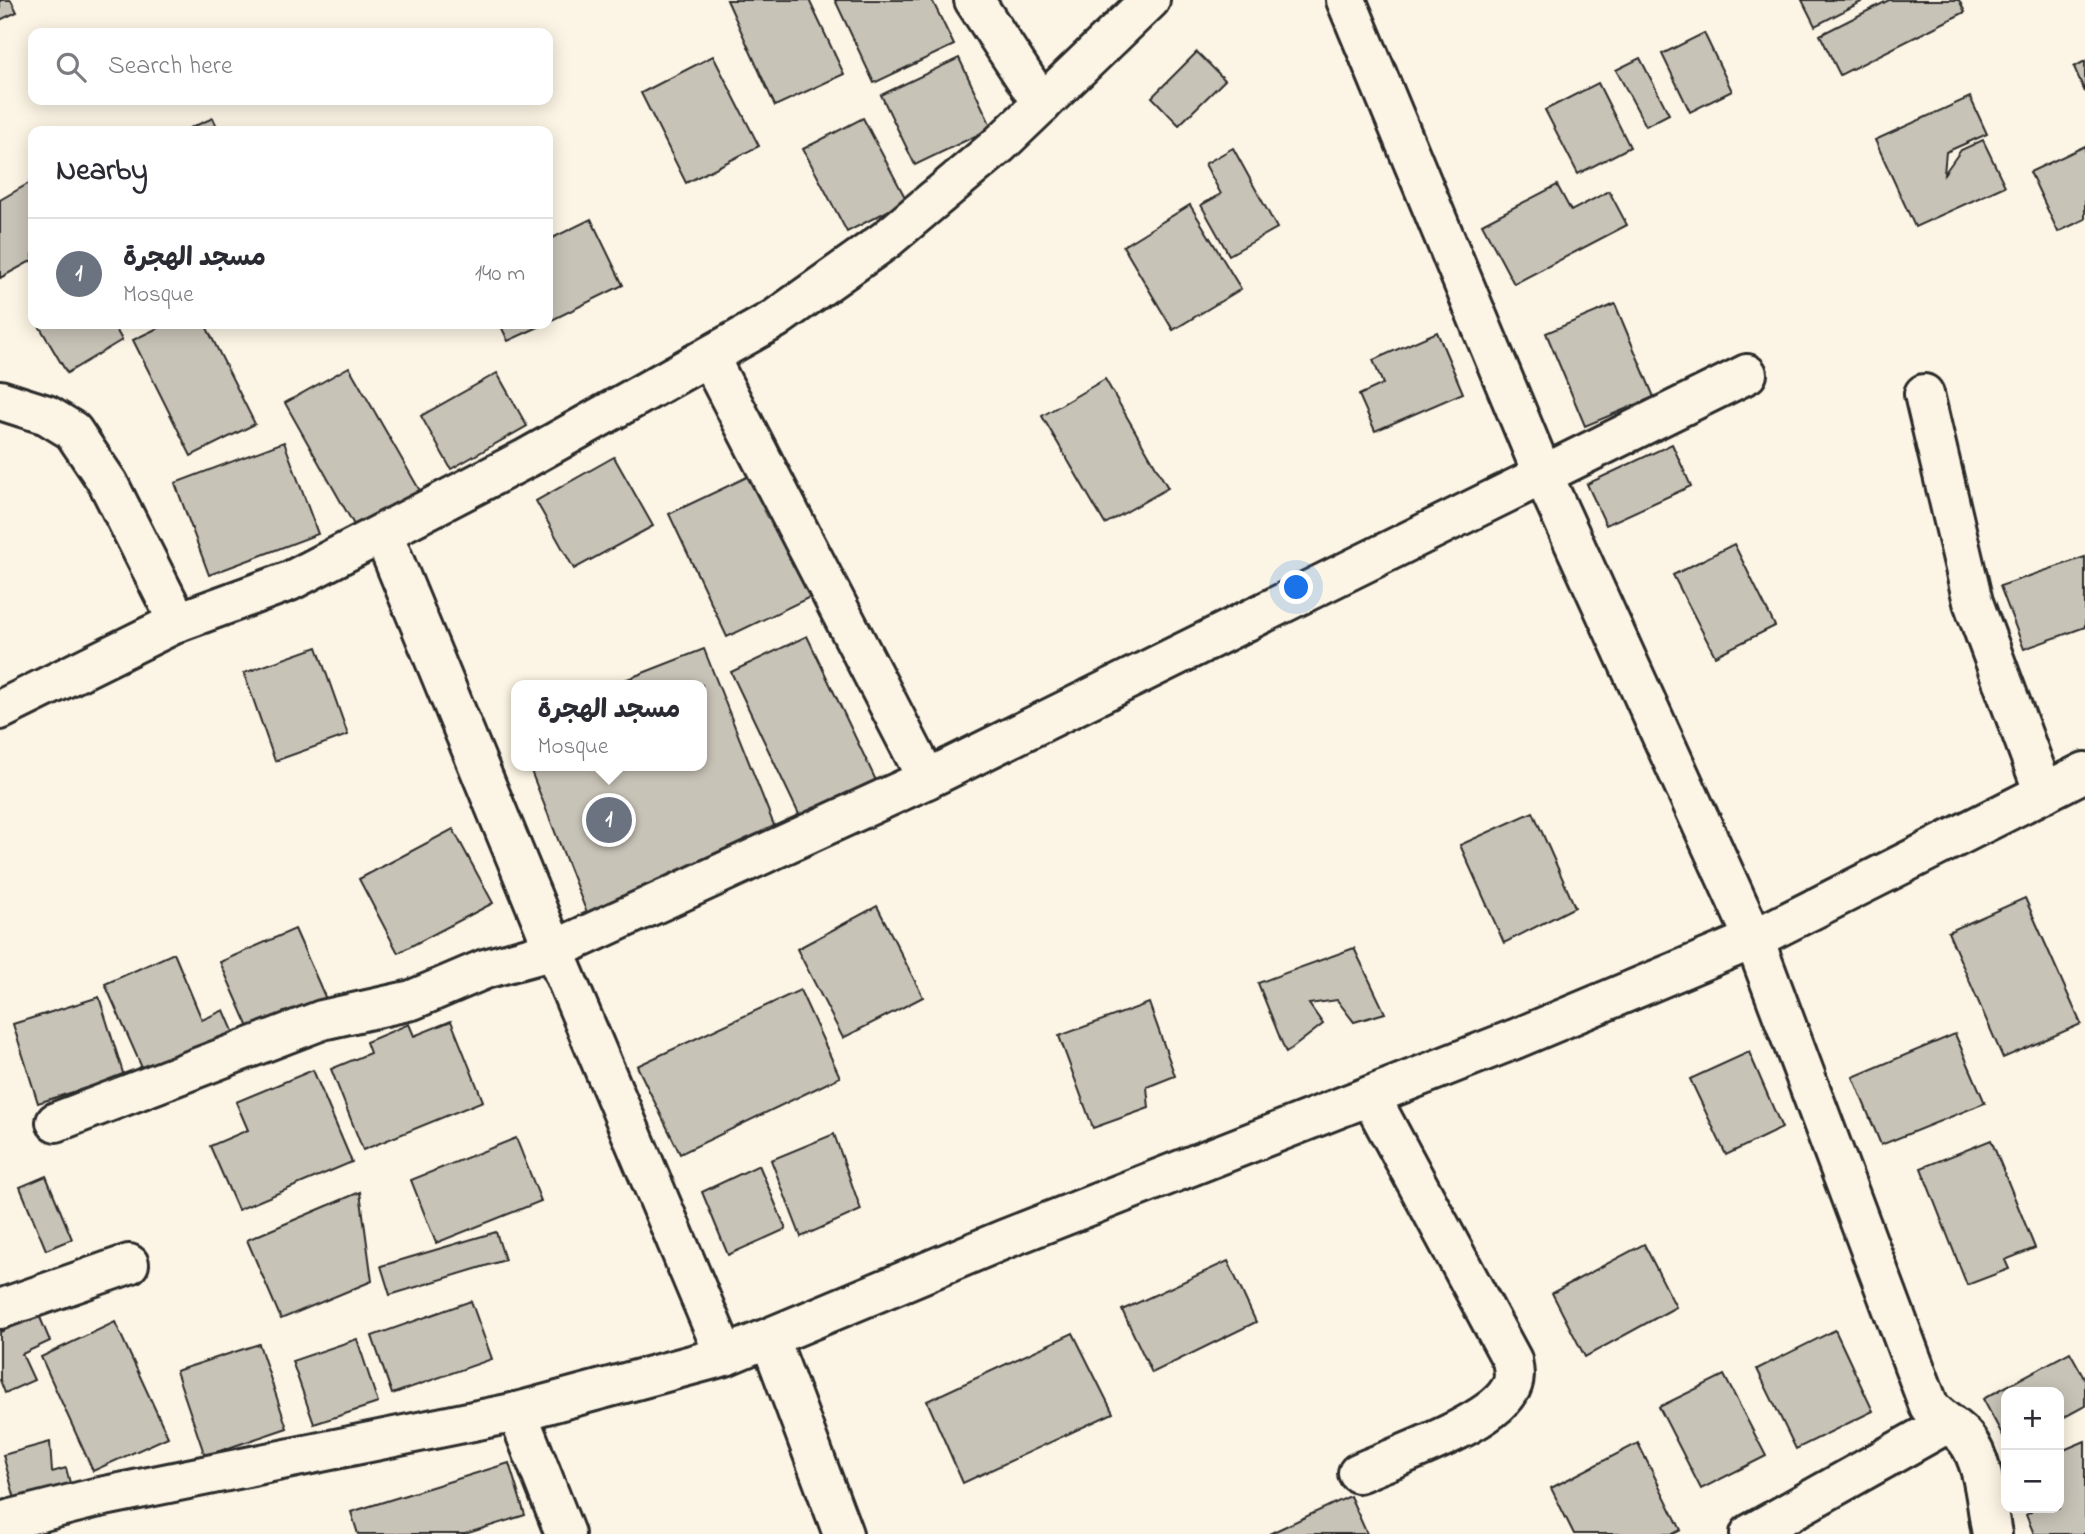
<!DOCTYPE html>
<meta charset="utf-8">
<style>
body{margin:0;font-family:"Indie Flower","Playpen Sans Arabic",sans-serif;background:#f2f2f3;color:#2b2b33}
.controls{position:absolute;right:21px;bottom:21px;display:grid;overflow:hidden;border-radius:14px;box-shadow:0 4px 18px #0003}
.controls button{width:63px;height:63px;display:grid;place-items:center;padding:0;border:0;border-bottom:2px solid #e1e1e2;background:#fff;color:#2b2b33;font:35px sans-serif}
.you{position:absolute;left:1297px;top:588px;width:24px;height:24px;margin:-18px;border:5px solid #fff;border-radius:50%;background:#1a73e8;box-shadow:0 0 0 10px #1a73e833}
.badge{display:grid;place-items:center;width:46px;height:46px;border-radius:50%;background:#1f6fb2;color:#fff;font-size:23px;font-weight:700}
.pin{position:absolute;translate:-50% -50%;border:4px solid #fff;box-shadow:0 2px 7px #0006}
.popup{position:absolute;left:511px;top:680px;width:196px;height:91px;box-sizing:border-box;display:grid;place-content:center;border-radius:14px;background:#fff;filter:drop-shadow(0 2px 5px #0005);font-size:23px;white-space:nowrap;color:#7c7c81}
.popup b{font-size:26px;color:#2b2b33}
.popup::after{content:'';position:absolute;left:50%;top:100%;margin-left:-14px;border:14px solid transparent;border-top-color:#fff}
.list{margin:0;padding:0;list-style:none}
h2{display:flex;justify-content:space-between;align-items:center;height:91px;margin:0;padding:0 28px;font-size:30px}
h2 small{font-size:23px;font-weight:400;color:#7c7c81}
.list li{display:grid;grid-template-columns:46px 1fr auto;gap:21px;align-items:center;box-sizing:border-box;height:112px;padding:0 28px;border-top:2px solid #e1e1e2}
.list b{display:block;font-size:26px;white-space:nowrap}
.list p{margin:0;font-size:23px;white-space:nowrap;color:#7c7c81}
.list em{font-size:23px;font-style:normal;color:#7c7c81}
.icon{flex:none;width:38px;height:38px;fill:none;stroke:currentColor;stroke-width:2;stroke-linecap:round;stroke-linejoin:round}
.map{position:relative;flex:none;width:2085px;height:1534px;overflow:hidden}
.search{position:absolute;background:#fff;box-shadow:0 4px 18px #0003;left:28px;top:28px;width:525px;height:77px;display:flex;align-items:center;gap:18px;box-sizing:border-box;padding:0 24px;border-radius:14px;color:#7c7c81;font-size:26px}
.panel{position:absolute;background:#fff;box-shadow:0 4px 18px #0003;left:28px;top:126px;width:525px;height:203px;border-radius:14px}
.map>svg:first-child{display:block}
.building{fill:#c8c3b7;stroke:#2b2b2b;stroke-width:2}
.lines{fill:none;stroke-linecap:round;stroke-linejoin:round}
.minor-casing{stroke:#2b2b2b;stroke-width:44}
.minor{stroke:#fcf5e5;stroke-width:38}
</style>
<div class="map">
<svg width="2085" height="1534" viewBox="0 0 2085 1534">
<rect width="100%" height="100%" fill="#fcf5e5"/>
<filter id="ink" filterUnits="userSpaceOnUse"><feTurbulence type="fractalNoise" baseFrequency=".0143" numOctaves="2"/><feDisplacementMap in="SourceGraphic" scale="14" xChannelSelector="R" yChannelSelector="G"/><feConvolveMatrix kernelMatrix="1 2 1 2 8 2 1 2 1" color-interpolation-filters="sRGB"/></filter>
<g filter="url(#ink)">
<g class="building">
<path d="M 0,0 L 11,0 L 17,12 L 0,20 Z"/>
<path d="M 727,0 L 809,0 L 844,74 L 775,106 Z"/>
<path d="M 835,0 L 932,0 L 954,45 L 874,83 Z"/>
<path d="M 1802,0 L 1860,0 L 1861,2 L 1815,26 Z"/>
<path d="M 1889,0 L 1959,0 L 1965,12 L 1840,75 L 1820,35 Z"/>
<path d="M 1704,33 L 1732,91 L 1690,112 L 1662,54 Z"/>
<path d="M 1197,52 L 1225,80 L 1179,125 L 1152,97 Z"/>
<path d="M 713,56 L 759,146 L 686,183 L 641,93 Z"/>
<path d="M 959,58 L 992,128 L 915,165 L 881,95 Z"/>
<path d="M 1640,58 L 1669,114 L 1646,126 L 1616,70 Z"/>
<path d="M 2085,61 L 2085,92 L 2074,67 Z"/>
<path d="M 1598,83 L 1630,147 L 1578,174 L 1545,110 Z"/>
<path d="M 1970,97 L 1987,134 L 1946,152 L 1944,174 L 1961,150 L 1983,140 L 2005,186 L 1915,227 L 1875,140 Z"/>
<path d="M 213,118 L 219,131 L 183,131 Z"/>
<path d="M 863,118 L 907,201 L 847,232 L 803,149 Z"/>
<path d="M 2085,146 L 2085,219 L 2058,232 L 2030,172 Z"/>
<path d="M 1233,148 L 1277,228 L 1229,255 L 1201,205 L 1221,194 L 1205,164 Z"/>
<path d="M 33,181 L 33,260 L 0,278 L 0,200 Z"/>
<path d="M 1557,185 L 1571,211 L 1609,191 L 1627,225 L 1514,284 L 1482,224 Z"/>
<path d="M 1190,205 L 1241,289 L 1173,330 L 1123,246 Z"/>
<path d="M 591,219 L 623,285 L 548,322 L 548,240 Z"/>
<path d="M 1615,304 L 1654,397 L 1585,426 L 1546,333 Z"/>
<path d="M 38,324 L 113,324 L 122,340 L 67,373 Z"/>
<path d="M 166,324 L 205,324 L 255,424 L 191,456 L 133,340 Z"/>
<path d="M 500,324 L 545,324 L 508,341 Z"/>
<path d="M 1437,332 L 1463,393 L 1375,431 L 1359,395 L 1383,384 L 1373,360 Z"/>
<path d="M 349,367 L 423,496 L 358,532 L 285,403 Z"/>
<path d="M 497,373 L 527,426 L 451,469 L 421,416 Z"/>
<path d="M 1105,379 L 1168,488 L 1105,524 L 1042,416 Z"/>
<path d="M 284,442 L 318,534 L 209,575 L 175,483 Z"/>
<path d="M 1672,444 L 1691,486 L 1606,525 L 1587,484 Z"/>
<path d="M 614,457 L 653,526 L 574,569 L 536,501 Z"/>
<path d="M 751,475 L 810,597 L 727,637 L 669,514 Z"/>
<path d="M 1734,544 L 1775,626 L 1715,656 L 1673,575 Z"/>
<path d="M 2085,557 L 2085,627 L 2024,649 L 2000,586 Z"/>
<path d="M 807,636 L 881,791 L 805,827 L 731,672 Z"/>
<path d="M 317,647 L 348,735 L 275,761 L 244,673 Z"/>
<path d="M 704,649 L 779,838 L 587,913 L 529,766 L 702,766 L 702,685 L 612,685 Z"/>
<path d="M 1533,812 L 1575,907 L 1504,943 L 1460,845 Z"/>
<path d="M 453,829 L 493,903 L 398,953 L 359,879 Z"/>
<path d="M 2025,898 L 2081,1024 L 2003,1058 L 1948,932 Z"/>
<path d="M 877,906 L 923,997 L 843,1038 L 797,949 Z"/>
<path d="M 295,929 L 326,999 L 251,1032 L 220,962 Z"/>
<path d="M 1354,948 L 1385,1013 L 1354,1022 L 1337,1000 L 1309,1004 L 1323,1024 L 1286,1053 L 1258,983 Z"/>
<path d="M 174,953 L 202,1020 L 224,1010 L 236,1038 L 146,1077 L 105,984 Z"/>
<path d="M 800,990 L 840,1077 L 680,1154 L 637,1066 Z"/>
<path d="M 99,997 L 124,1076 L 38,1103 L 13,1024 Z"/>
<path d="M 1149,1003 L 1175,1076 L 1147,1087 L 1149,1108 L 1093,1128 L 1059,1036 Z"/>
<path d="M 451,1021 L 483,1101 L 363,1150 L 331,1069 L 370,1053 L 366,1042 L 409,1024 L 414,1036 Z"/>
<path d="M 1955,1034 L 1985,1103 L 1881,1145 L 1853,1077 Z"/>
<path d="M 1749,1052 L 1782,1128 L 1726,1155 L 1690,1079 Z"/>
<path d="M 313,1070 L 352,1162 L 238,1210 L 210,1146 L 248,1130 L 236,1102 Z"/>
<path d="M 834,1134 L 861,1210 L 801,1237 L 771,1160 Z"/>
<path d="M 516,1138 L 541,1201 L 436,1243 L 411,1180 Z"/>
<path d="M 1991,1140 L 2035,1248 L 2005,1260 L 2009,1269 L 1967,1285 L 1921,1168 Z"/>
<path d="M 759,1165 L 786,1229 L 728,1255 L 702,1192 Z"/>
<path d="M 46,1176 L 72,1239 L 46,1250 L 20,1187 Z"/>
<path d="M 360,1192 L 372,1281 L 281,1319 L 247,1240 Z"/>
<path d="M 496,1232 L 505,1260 L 390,1295 L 381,1266 Z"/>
<path d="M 1644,1244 L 1676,1307 L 1585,1357 L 1552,1293 Z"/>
<path d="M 1228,1261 L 1256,1322 L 1152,1373 L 1122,1310 Z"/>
<path d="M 471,1301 L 492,1359 L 392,1394 L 372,1336 Z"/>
<path d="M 39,1315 L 50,1341 L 22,1354 L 34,1380 L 5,1393 L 0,1380 L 0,1332 Z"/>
<path d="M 115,1322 L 168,1437 L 93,1471 L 41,1357 Z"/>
<path d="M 1835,1330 L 1873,1411 L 1796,1449 L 1757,1369 Z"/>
<path d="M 1073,1333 L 1113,1413 L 963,1483 L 927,1401 Z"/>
<path d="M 357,1339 L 378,1403 L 314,1424 L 292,1361 Z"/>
<path d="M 259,1344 L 287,1428 L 205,1456 L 176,1371 Z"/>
<path d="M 2070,1352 L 2085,1379 L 2085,1406 L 2059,1420 L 2059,1392 L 2006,1392 L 2006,1434 L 2003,1436 L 1983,1399 Z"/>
<path d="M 1724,1375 L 1766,1456 L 1701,1489 L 1659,1407 Z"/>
<path d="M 2085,1441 L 2085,1534 L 2034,1534 L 2026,1515 L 2031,1512 L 2030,1508 L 2059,1508 L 2059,1452 Z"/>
<path d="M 50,1442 L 52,1472 L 66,1468 L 70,1483 L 15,1499 L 3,1455 Z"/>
<path d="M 1638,1443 L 1681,1530 L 1673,1534 L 1574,1534 L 1551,1488 Z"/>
<path d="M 509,1463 L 525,1515 L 465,1534 L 358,1534 L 351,1512 Z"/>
<path d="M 1350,1496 L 1367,1534 L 1269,1534 Z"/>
</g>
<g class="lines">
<g class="minor-casing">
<g id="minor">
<path d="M 974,0 L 1042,104"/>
<path d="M 1346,0 L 1543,475 L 1754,939 L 1929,1406 C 1940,1420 1955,1426 1966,1439 C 1985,1463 1986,1505 1992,1534"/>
<path d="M 709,357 L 927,779"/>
<path d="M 1924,394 L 1973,602 L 2044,793"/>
<path d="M 0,400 L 47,415 L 73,431 L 108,483 L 178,622"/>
<path d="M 0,710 L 178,622 L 290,581 L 527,458 L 775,319 L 886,240 L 999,145 L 1150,0"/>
<path d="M 56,1122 L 322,1020 L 412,1000 L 485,969 L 554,950 L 383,534"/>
<path d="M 0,1309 L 129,1264"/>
<path d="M 770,1339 L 843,1534"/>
<path d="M 725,1356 L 554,950 L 927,779 L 1747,374"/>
<path d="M 517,1412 L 565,1534"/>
<path d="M 1358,1473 C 1396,1456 1489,1425 1509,1391 C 1516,1381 1514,1371 1512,1360 L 1370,1096"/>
<path d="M 0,1522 L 95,1498 L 517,1412 L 725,1356 L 1005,1239 L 1515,1039 L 1754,939 L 2085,772"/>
<path d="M 1750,1534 L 1946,1424"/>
</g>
</g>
<use href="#minor" class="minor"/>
</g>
</g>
</svg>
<div class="controls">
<button>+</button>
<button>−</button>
</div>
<div class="you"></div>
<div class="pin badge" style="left:609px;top:820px;background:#6b7280">1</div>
<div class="popup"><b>مسجد الهجرة</b>Mosque</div>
<div class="search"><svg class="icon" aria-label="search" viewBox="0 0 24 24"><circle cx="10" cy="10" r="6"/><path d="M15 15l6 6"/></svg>Search here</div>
<section class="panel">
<h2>Nearby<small></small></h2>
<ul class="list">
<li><span class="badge" style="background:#6b7280">1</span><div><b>مسجد الهجرة</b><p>Mosque</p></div><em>140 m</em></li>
</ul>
</section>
</div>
